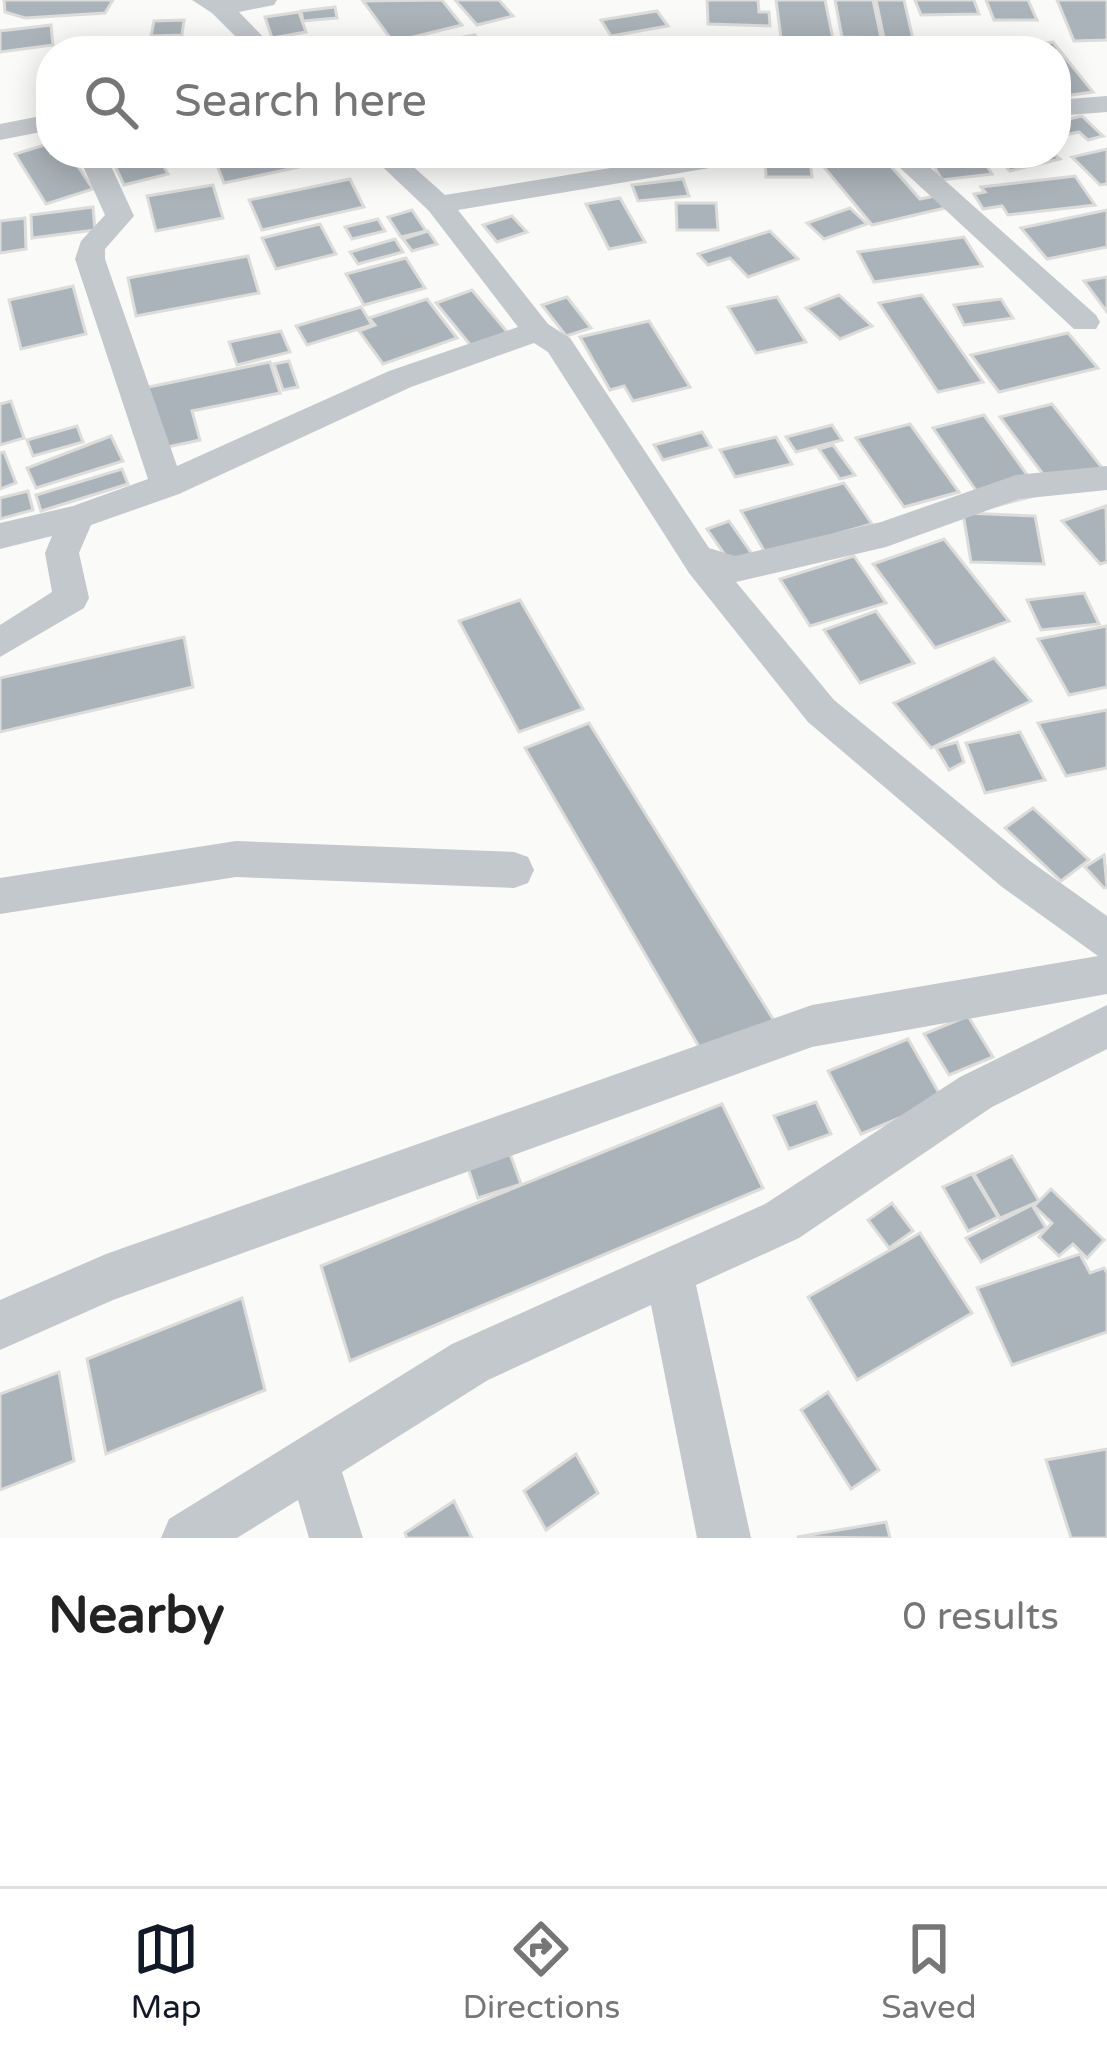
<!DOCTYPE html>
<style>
body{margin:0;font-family:"Varela Round",sans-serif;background:#f6f6f6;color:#222}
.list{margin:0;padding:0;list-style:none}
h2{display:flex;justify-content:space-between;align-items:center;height:156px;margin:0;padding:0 48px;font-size:51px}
h2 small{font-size:39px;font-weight:400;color:#767676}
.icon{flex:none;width:66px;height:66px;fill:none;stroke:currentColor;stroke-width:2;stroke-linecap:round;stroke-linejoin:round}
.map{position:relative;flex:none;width:1107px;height:1538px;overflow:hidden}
.search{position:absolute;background:#fff;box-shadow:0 6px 30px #0003;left:36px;right:36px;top:36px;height:132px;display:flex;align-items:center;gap:30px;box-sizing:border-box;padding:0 42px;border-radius:48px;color:#767676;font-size:45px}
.sheet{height:348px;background:#fff}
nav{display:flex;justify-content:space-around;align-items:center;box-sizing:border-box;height:168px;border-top:3px solid #e0e0e0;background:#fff;font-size:33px;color:#767676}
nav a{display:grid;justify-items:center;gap:6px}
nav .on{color:#111827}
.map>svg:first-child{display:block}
.building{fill:#aab3b9;stroke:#dcdcda;stroke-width:3}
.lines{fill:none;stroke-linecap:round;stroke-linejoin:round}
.minor{fill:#c3c8cc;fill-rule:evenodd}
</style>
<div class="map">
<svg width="1107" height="1538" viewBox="0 0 1107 1538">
<rect width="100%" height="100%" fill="#fafaf8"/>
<g class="building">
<path d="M 4,0 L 113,0 L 105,13 L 25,18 L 5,12 Z"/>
<path d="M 442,0 L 462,25 L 393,42 L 363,1 Z"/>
<path d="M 455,0 L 499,0 L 513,16 L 477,25 Z"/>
<path d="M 707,0 L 758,0 L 759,12 L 769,12 L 770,26 L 708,24 Z"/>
<path d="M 776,0 L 825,0 L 833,39 L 781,38 Z"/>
<path d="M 835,0 L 873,0 L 881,38 L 842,37 Z"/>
<path d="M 876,0 L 904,0 L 913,39 L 884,38 Z"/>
<path d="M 915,0 L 974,0 L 979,14 L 921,15 Z"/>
<path d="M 986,0 L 1028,0 L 1037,20 L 994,20 Z"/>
<path d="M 1057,0 L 1107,0 L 1107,40 L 1074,41 Z"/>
<path d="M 335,7 L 337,18 L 303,21 L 301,11 Z"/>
<path d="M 657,11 L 668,26 L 611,36 L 601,20 Z"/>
<path d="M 299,12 L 306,32 L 272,38 L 265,17 Z"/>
<path d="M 184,20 L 182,35 L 151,36 L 154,21 Z"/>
<path d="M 51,25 L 53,45 L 0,52 L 0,31 Z"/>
<path d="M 475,35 L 485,51 L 388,51 Z"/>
<path d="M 988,40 L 994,51 L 943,51 L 939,43 Z"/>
<path d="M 145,41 L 143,51 L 98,51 L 101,42 Z"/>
<path d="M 1053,42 L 1093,92 L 1056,97 L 1056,51 L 1004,49 Z"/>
<path d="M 1082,116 L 1103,136 L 1088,140 L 1079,132 L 1056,137 L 1056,122 Z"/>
<path d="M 51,143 L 51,153 L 69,153 L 93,189 L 46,204 L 15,154 Z"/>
<path d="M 1107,149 L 1107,184 L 1100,185 L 1072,157 Z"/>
<path d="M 109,153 L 157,153 L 168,174 L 124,185 Z"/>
<path d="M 212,153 L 298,153 L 304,166 L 224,183 Z"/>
<path d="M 879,153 L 920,199 L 935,196 L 945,208 L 872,225 L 823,166 Z"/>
<path d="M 926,153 L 979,153 L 992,174 L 942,180 Z"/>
<path d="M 993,153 L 1053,153 L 1060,159 L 1010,171 Z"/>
<path d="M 765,161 L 810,161 L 812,177 L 766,177 Z"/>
<path d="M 1075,176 L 1095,205 L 1008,215 L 1002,206 L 983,209 L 974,194 L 985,192 L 981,187 Z"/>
<path d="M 350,179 L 364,207 L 262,230 L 249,200 Z"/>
<path d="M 683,179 L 689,196 L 638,201 L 632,185 Z"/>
<path d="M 213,185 L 223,218 L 156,231 L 147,196 Z"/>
<path d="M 620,198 L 645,242 L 609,249 L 586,204 Z"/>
<path d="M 676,203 L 716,203 L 718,230 L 677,230 Z"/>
<path d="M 93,207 L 95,230 L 32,238 L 31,215 Z"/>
<path d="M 850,208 L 867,224 L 824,239 L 807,223 Z"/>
<path d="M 412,210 L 426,231 L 401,237 L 388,217 Z"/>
<path d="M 1107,210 L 1107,247 L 1047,259 L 1021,228 Z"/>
<path d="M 512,216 L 527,232 L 497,242 L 483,225 Z"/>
<path d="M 25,218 L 26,249 L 0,253 L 0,221 Z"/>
<path d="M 378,219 L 385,231 L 352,239 L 345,227 Z"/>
<path d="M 320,224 L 336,254 L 276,269 L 262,238 Z"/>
<path d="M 428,231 L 437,244 L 412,251 L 403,239 Z"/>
<path d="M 770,231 L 798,259 L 748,277 L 730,258 L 708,265 L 698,254 Z"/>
<path d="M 964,237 L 982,266 L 874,282 L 858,252 Z"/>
<path d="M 395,239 L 403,252 L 358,264 L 350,252 Z"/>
<path d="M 248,256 L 259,293 L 136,316 L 128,278 Z"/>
<path d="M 406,258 L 425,288 L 364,305 L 346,274 Z"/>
<path d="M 1107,277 L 1107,312 L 1084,281 Z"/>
<path d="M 73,286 L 86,334 L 21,349 L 9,300 Z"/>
<path d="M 472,290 L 508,333 L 472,347 L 436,303 Z"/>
<path d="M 839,295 L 872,326 L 840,339 L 806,308 Z"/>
<path d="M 922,295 L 983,382 L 938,392 L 879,303 Z"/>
<path d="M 567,297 L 591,328 L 566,336 L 542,305 Z"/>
<path d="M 777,297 L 806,342 L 756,353 L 728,307 Z"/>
<path d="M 427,299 L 457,338 L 383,364 L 359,331 L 375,325 L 369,318 Z"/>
<path d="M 1001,299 L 1013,318 L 964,325 L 954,305 Z"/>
<path d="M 361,307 L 372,325 L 307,345 L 296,326 Z"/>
<path d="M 649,321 L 690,387 L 633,401 L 624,386 L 610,390 L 580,337 Z"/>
<path d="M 281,331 L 290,352 L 237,365 L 229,342 Z"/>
<path d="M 1068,333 L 1098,368 L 999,392 L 971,355 Z"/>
<path d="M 289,361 L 298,387 L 283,390 L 274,364 Z"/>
<path d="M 270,362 L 280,393 L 192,411 L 200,440 L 158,449 L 144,388 Z"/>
<path d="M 11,401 L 24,438 L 0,445 L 0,404 Z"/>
<path d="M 1052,404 L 1107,474 L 1107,477 L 1055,490 L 1000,417 Z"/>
<path d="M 984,415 L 1041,494 L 988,508 L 933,428 Z"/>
<path d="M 910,424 L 959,492 L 904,507 L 856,438 Z"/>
<path d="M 832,425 L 842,440 L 796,452 L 786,437 Z"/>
<path d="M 77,426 L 83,442 L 33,456 L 27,440 Z"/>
<path d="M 702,432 L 711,447 L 663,460 L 654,445 Z"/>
<path d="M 111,436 L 123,461 L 36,488 L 27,468 Z"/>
<path d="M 776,437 L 792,464 L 735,477 L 720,450 Z"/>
<path d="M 833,445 L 855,475 L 840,479 L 819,449 Z"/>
<path d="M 4,452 L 16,483 L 0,489 L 0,453 Z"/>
<path d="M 122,469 L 128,484 L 41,511 L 36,495 Z"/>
<path d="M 844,483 L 872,524 L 766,554 L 741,511 Z"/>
<path d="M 28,491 L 33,510 L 0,519 L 0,498 Z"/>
<path d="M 1106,506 L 1107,562 L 1100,564 L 1062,521 Z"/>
<path d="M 963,513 L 1035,516 L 1044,564 L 971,562 Z"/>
<path d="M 729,521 L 752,554 L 730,562 L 707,529 Z"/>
<path d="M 944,539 L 1009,621 L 935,648 L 873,564 Z"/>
<path d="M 854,556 L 886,603 L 810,626 L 780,579 Z"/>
<path d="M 1084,593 L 1099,624 L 1041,630 L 1027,600 Z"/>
<path d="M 520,600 L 583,709 L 519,732 L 459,621 Z"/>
<path d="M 876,611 L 914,663 L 860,683 L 824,630 Z"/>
<path d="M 1107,626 L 1107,687 L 1069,695 L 1038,639 Z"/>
<path d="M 184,637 L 193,687 L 0,732 L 0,678 Z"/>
<path d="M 994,658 L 1031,701 L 931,748 L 894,703 Z"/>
<path d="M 1107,710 L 1107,768 L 1066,776 L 1038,723 Z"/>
<path d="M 589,723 L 783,1035 L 712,1069 L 525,748 Z"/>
<path d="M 1020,732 L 1045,780 L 985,793 L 966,743 Z"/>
<path d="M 957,742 L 964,762 L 949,770 L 936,748 Z"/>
<path d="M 1033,808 L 1089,860 L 1061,881 L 1005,828 Z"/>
<path d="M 1104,855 L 1107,887 L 1104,888 L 1085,867 Z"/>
<path d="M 968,1016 L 993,1057 L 949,1075 L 924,1034 Z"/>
<path d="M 908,1039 L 943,1100 L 861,1134 L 828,1071 Z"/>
<path d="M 816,1102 L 831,1134 L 789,1149 L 774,1116 Z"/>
<path d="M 722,1104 L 763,1188 L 350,1361 L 321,1266 Z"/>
<path d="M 509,1151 L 521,1184 L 478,1198 L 467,1165 Z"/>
<path d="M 1012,1156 L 1039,1201 L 1000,1218 L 974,1174 Z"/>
<path d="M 972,1174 L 998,1217 L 968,1231 L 943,1187 Z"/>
<path d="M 1051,1189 L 1104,1240 L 1087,1258 L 1073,1244 L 1059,1256 L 1039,1237 L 1052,1223 L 1034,1206 Z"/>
<path d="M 892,1203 L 913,1231 L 889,1248 L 868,1220 Z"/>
<path d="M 1032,1205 L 1046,1228 L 981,1262 L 966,1238 Z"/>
<path d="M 920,1233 L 972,1313 L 857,1380 L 808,1297 Z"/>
<path d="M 1080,1254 L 1090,1273 L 1104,1268 L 1107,1273 L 1107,1332 L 1012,1365 L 977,1288 Z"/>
<path d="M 242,1298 L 265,1390 L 106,1454 L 87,1359 Z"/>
<path d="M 59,1372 L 74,1461 L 0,1490 L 0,1394 Z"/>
<path d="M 828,1392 L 879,1470 L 851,1489 L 801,1410 Z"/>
<path d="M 1107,1449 L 1107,1538 L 1071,1538 L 1046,1460 Z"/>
<path d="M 576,1454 L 598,1493 L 546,1530 L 524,1491 Z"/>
<path d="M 454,1501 L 472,1538 L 407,1538 L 405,1533 Z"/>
<path d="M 886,1522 L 890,1538 L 797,1537 Z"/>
</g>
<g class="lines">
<g class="minor">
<path d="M 192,0 L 277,0 L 274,5 L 239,12 L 277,51 L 250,51 L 212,13 Z"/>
<path d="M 1107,96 L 1107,112 L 1056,116 L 1056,100 Z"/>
<path d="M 51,114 L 51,130 L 0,140 L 0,124 Z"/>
<path d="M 77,153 L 105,153 L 134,216 L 105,249 L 105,259 L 177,466 L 389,371 L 518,327 L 429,211 L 368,153 L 398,153 L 445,195 L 702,153 L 765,153 L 751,161 L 458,210 L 548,324 L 570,338 L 709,548 L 735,556 L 881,522 L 1016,475 L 1107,466 L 1107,490 L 1019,499 L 886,547 L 736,582 L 834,700 L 1030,861 L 1107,916 L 1107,994 L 812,1047 L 113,1300 L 0,1350 L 0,1300 L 106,1254 L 812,1005 L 1098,956 L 1002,887 L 808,722 L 689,573 L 548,352 L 534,343 L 411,387 L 179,494 L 91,525 L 79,553 L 89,598 L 84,608 L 0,657 L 0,625 L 52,592 L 45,553 L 52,536 L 0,549 L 0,523 L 73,506 L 148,479 L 75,259 L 81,241 L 105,215 Z"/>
<path d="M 884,153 L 914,153 L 1096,315 L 1100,322 L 1096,329 L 1074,329 Z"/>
<path d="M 236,841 L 514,852 L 528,857 L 534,870 L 528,883 L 514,888 L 236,877 L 0,914 L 0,878 Z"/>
<path d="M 1107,1005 L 1107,1049 L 992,1107 L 799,1238 L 696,1285 L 751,1538 L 697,1538 L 651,1305 L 488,1380 L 342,1472 L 363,1538 L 309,1538 L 298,1500 L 237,1538 L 161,1538 L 169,1519 L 452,1344 L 765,1204 L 960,1077 Z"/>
</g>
</g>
</svg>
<div class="search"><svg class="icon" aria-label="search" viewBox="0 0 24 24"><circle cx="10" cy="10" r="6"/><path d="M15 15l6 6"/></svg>Search here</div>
</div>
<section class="sheet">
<h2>Nearby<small>0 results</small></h2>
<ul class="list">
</ul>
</section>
<nav>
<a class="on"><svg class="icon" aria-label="map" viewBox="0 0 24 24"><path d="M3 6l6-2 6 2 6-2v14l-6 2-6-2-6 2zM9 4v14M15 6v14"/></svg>Map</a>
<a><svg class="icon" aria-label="directions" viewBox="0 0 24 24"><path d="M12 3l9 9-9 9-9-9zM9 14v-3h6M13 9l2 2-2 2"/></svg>Directions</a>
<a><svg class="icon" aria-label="saved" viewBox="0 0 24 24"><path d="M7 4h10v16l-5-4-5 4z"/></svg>Saved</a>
</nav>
